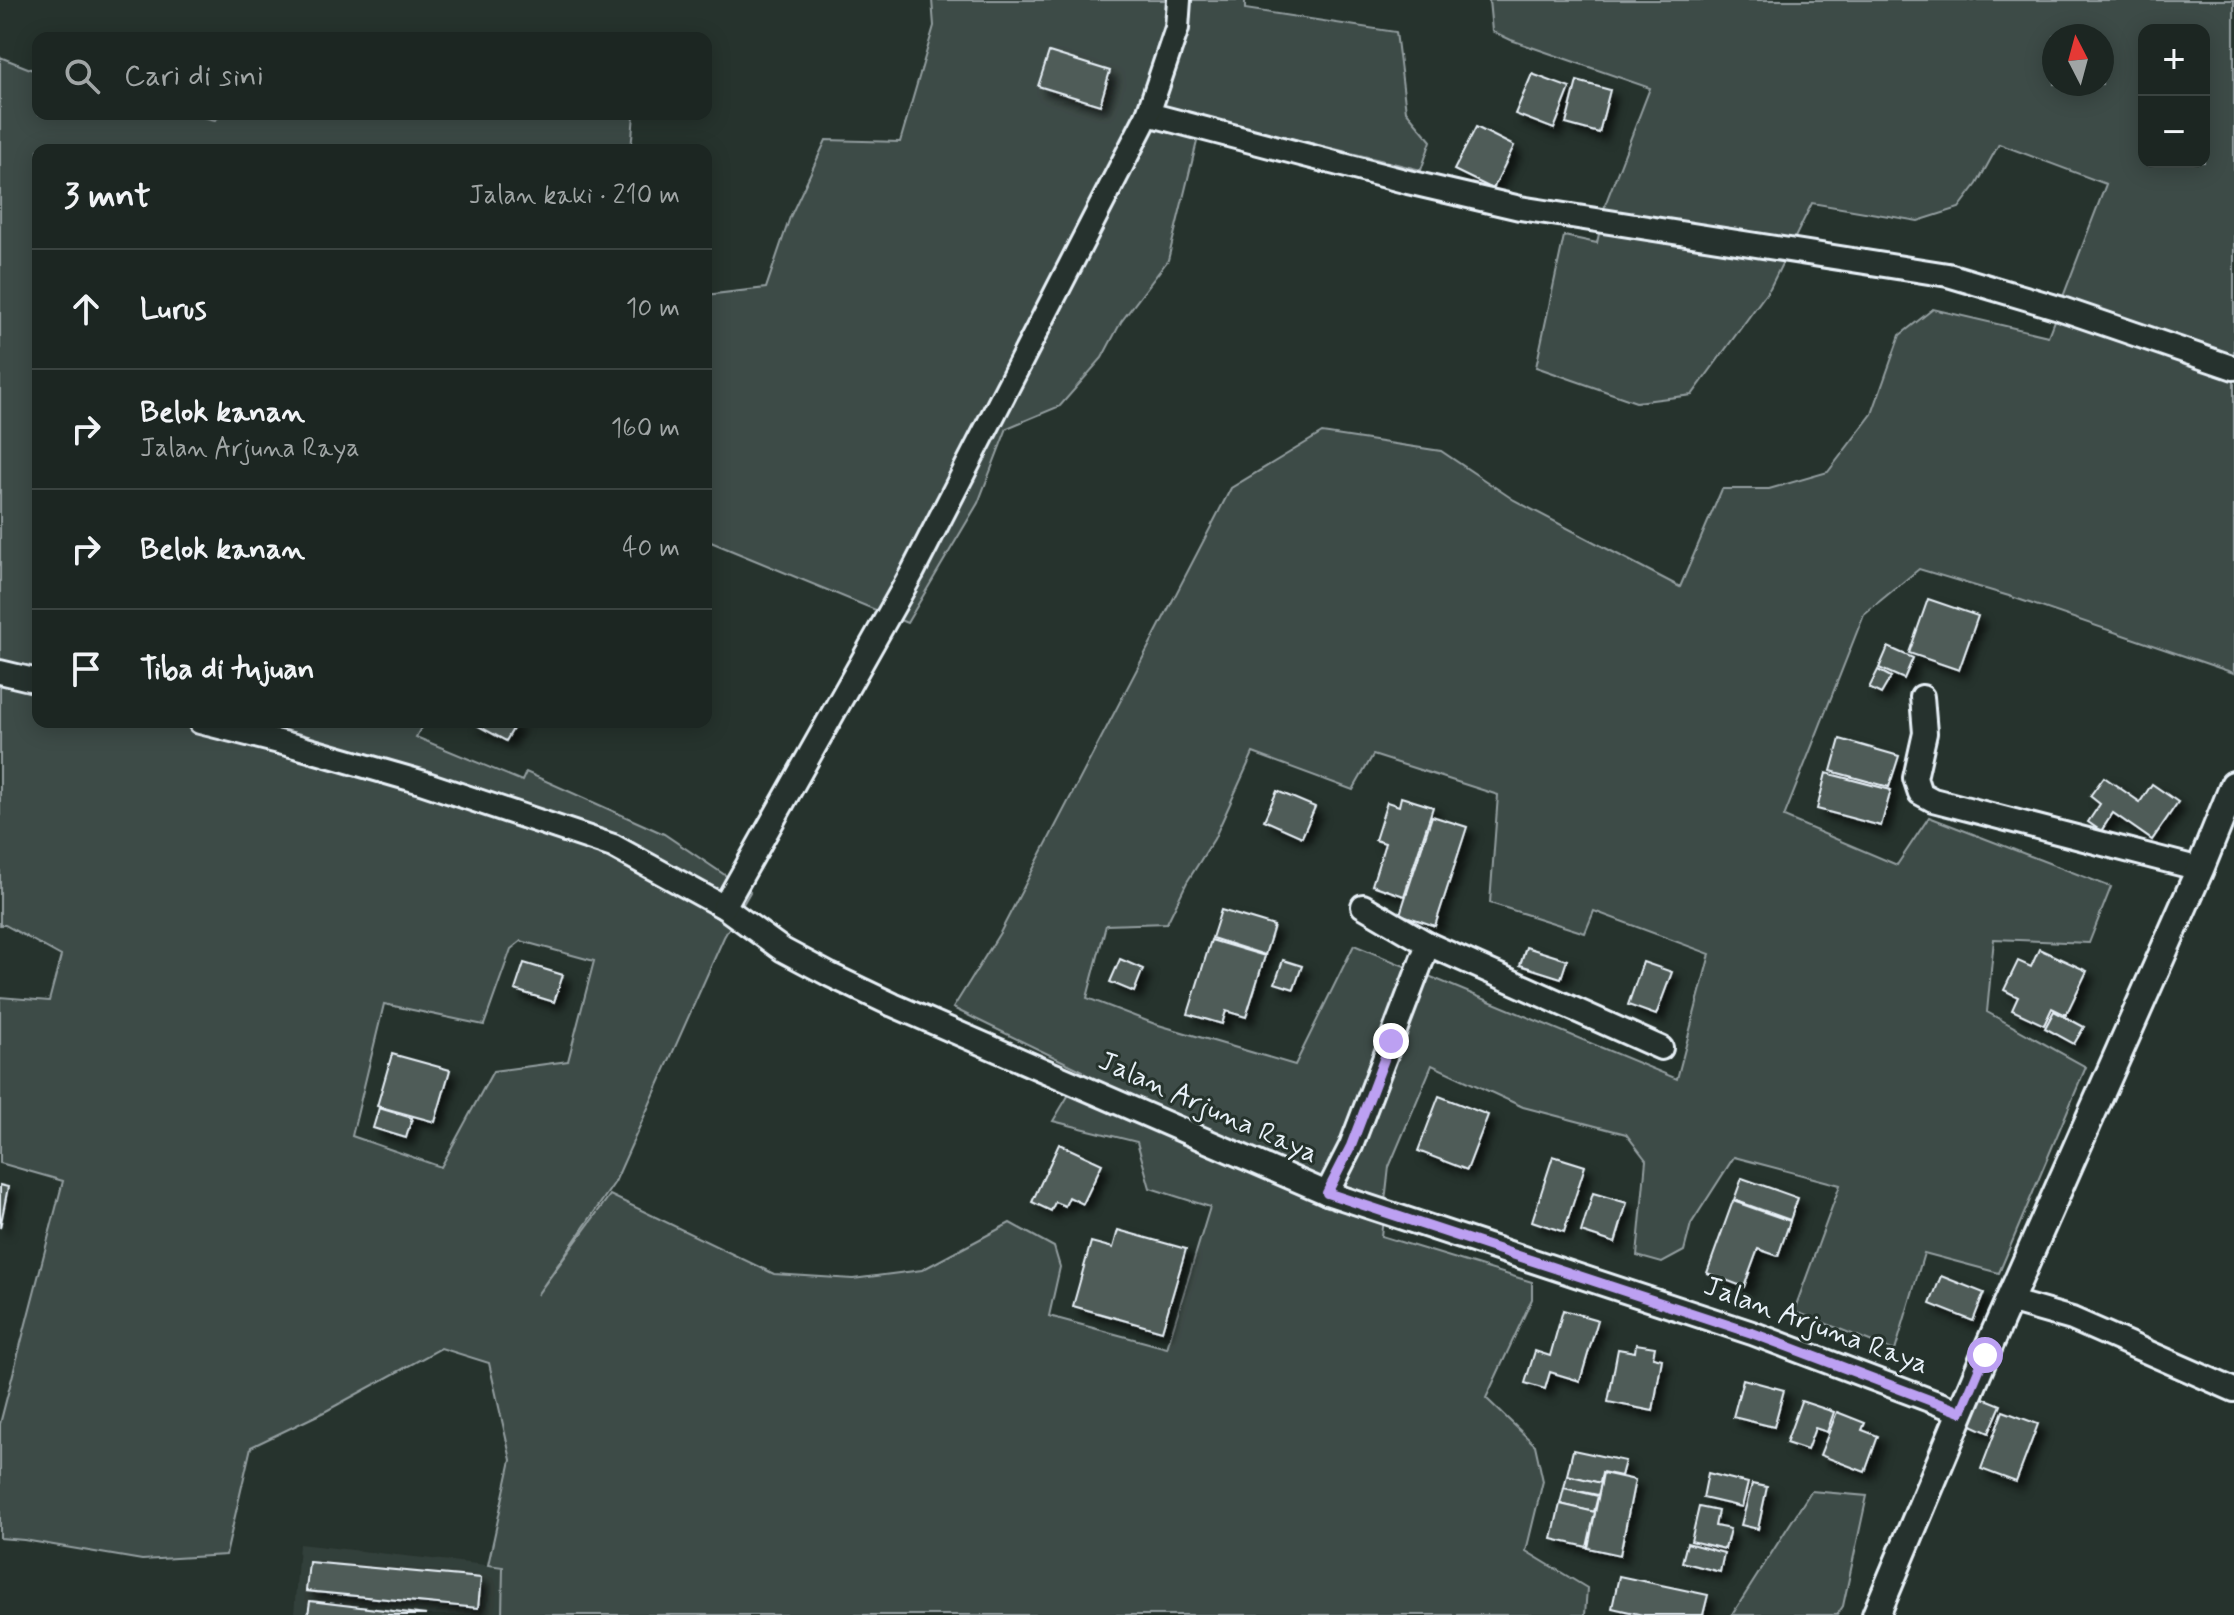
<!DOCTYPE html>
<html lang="id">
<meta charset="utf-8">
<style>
body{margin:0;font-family:Mynerve,sans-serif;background:#252e2a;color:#f1f3f6}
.controls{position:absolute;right:24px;top:24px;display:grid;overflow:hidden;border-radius:16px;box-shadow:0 4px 20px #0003}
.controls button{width:72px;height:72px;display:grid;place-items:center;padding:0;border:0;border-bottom:2px solid #3a4340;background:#1c2622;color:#f1f3f6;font:40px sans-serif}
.compass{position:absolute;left:2042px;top:24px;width:72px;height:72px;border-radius:50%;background:#1c2622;box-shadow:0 4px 20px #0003;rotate:354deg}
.stop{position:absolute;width:24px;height:24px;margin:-18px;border:6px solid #bca0f2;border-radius:50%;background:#fff}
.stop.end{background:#bca0f2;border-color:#fff;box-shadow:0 2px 8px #0008}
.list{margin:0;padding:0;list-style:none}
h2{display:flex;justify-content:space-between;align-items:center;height:104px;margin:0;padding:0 32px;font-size:34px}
h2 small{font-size:26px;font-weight:400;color:#a0a5a5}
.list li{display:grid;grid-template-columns:52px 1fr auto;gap:24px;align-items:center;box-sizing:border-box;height:120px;padding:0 32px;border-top:2px solid #3a4340}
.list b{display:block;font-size:30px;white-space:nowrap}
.list p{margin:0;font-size:26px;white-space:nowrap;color:#a0a5a5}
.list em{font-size:26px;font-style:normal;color:#a0a5a5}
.icon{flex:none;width:44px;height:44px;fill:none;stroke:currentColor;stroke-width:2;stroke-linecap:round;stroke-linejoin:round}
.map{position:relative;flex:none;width:2234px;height:1615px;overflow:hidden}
.search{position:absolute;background:#1c2622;box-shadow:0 4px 20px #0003;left:32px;top:32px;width:680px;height:88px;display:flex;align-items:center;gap:20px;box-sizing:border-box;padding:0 28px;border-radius:16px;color:#a0a5a5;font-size:30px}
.panel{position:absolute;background:#1c2622;box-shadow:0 4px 20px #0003;left:32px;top:144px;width:680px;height:584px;border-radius:16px}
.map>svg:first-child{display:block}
.built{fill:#333f3a}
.green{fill:#3e4b47;stroke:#939ea0;stroke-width:2;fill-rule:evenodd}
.building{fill:#505c59;stroke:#e8f1f8;stroke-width:2;filter:url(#shadow)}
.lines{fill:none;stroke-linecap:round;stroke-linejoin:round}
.minor-casing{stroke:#e8f1f8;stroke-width:28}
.tertiary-casing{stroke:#e8f1f8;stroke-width:32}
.minor{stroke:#26332d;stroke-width:22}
.tertiary{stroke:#26332d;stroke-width:26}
.route{stroke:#bca0f2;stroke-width:10}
.labels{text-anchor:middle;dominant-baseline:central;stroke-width:6;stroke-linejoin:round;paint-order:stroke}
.street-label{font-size:28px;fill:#e8f1f8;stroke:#26332d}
</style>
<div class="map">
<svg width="2234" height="1615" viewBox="0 0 2234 1615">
<defs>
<filter id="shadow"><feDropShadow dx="7" dy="7" stdDeviation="4" flood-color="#0009"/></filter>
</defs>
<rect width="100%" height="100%" fill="#26332d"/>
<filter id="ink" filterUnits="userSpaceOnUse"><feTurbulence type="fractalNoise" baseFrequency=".0125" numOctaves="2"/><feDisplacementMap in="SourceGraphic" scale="16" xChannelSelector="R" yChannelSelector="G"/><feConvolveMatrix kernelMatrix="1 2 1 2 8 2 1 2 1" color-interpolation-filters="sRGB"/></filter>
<g filter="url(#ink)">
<path class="built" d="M 299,1544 L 504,1567 L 502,1615 L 294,1615 Z"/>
<g class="green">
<path d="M 932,0 L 1245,0 L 1245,9 L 1396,32 L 1406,111 L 1431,141 L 1421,170 L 1203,117 L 1168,260 L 1121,322 L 1102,358 L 1060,406 L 1007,428 L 978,503 L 907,623 L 706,540 L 706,295 L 766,288 L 790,217 L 826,140 L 900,142 L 934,26 Z"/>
<path d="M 1489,0 L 2234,0 L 2234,673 L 2009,596 L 1919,569 L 1864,614 L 1784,817 L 1897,865 L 1929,817 L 2111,887 L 2089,943 L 1994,939 L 1987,1012 L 2086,1067 L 1999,1273 L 1924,1253 L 1895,1351 L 1794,1311 L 1840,1185 L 1734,1157 L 1691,1224 L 1684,1251 L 1662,1263 L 1637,1256 L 1646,1160 L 1626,1134 L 1523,1107 L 1432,1065 L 1389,1167 L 1381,1236 L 1532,1282 L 1532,1299 L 1486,1398 L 1535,1445 L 1543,1481 L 1526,1551 L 1587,1588 L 1585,1615 L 502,1615 L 503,1567 L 488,1565 L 511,1460 L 489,1363 L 441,1348 L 326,1411 L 251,1447 L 226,1555 L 142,1560 L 24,1540 L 0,1538 L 0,1424 L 63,1181 L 0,1163 L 0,997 L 49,1001 L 61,956 L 5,925 L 0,925 L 0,57 L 38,72 L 38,114 L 190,114 L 215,120 L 223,114 L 634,114 L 631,150 L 38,150 L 38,722 L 424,722 L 416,737 L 522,781 L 526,772 L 664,834 L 750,892 L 724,937 L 615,1182 L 537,1295 L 610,1195 L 774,1274 L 853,1279 L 922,1270 L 1010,1223 L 1054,1247 L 1060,1267 L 1049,1316 L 1167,1348 L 1210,1207 L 1150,1188 L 1137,1142 L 1053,1121 L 1083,1071 L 953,1008 L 1001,931 L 1231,488 L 1322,433 L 1441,451 L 1514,500 L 1680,587 L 1722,489 L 1769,489 L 1828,472 L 1872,414 L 1900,335 L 1933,309 L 2048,336 L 2106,184 L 1999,144 L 1977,184 L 1959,208 L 1918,221 L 1812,203 L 1770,288 L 1692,395 L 1636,402 L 1536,367 L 1564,236 L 1597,243 L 1605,205 L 1650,88 L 1511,40 L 1492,31 ZM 2144,30 L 2204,30 L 2204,162 L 2144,162 ZM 2054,36 L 2102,36 L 2102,84 L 2054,84 ZM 1253,753 L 1353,790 L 1373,755 L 1498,795 L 1490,903 L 1585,933 L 1594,911 L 1710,954 L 1677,1079 L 1354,945 L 1295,1065 L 1155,1024 L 1087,998 L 1106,925 L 1167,923 L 1187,882 L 1214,839 ZM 521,941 L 594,961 L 568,1061 L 493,1071 L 441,1167 L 352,1136 L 384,1004 L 484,1025 L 511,949 Z"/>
<path d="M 1811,1491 L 1867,1496 L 1843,1606 L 1837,1615 L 1732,1615 Z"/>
</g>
<g class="building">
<path d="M 1049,52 L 1110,71 L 1100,105 L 1038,86 Z"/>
<path d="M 1532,74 L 1570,88 L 1554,129 L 1515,114 Z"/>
<path d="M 1577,81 L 1610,90 L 1599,133 L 1566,124 Z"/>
<path d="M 1476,127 L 1514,146 L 1493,189 L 1454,170 Z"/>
<path d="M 1928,599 L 1978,616 L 1959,670 L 1909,653 Z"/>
<path d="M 1888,647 L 1913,658 L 1904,679 L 1879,668 Z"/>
<path d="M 1878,670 L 1891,677 L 1881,694 L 1869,688 Z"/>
<path d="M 471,722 L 517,722 L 506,741 Z"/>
<path d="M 1840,739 L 1899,756 L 1889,787 L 1831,771 Z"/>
<path d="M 1826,773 L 1891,790 L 1881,826 L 1817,809 Z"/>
<path d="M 2104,777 L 2140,802 L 2152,784 L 2178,802 L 2152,840 L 2113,813 L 2101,831 L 2088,822 L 2100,804 L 2090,796 Z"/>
<path d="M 1277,791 L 1315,807 L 1302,837 L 1264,820 Z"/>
<path d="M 1401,797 L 1433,807 L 1404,896 L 1372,885 L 1385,843 L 1375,840 L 1387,802 L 1399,806 Z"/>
<path d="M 1432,816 L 1467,827 L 1435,926 L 1400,914 Z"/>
<path d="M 1221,910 L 1274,926 L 1265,955 L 1212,938 Z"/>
<path d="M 1211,940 L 1265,956 L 1246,1017 L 1226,1011 L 1222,1024 L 1188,1014 Z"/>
<path d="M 1526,947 L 1567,960 L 1561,978 L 1520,965 Z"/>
<path d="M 2039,949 L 2087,971 L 2066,1015 L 2052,1008 L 2044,1025 L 2012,1010 L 2018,997 L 2004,990 L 2018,961 L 2031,967 Z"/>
<path d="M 1120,959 L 1143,969 L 1134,992 L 1110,982 Z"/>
<path d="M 1283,960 L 1302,966 L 1294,989 L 1275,983 Z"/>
<path d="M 1643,962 L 1672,972 L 1656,1015 L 1628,1005 Z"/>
<path d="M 524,963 L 563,975 L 554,1002 L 515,990 Z"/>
<path d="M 2054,1011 L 2084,1027 L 2074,1044 L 2045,1028 Z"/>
<path d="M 392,1054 L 450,1070 L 435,1122 L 377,1106 Z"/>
<path d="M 1439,1096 L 1488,1115 L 1467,1170 L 1418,1151 Z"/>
<path d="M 379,1108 L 412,1118 L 406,1138 L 373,1128 Z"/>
<path d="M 1059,1144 L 1102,1164 L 1083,1204 L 1069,1197 L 1065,1206 L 1055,1202 L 1051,1211 L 1032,1202 Z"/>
<path d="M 1553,1156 L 1585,1166 L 1564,1232 L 1532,1221 Z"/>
<path d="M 1742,1178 L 1798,1198 L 1790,1220 L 1734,1200 Z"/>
<path d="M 0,1185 L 8,1187 L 0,1228 Z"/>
<path d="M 1593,1193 L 1627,1203 L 1615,1243 L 1581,1232 Z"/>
<path d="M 1733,1201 L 1790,1221 L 1778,1256 L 1758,1249 L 1744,1287 L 1707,1273 Z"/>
<path d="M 1118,1230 L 1186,1249 L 1162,1331 L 1073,1306 L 1091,1242 L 1113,1248 Z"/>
<path d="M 1941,1276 L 1984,1293 L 1973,1321 L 1930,1304 Z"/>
<path d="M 1563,1310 L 1598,1320 L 1580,1381 L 1550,1372 L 1545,1389 L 1525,1383 L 1535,1351 L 1550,1356 Z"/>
<path d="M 1636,1344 L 1655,1347 L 1653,1357 L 1662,1359 L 1653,1411 L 1608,1402 L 1618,1349 L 1635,1352 Z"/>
<path d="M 1743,1379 L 1784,1390 L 1774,1427 L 1733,1417 Z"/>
<path d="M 1981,1397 L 2001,1405 L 1989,1433 L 1969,1424 Z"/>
<path d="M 1801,1401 L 1834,1412 L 1827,1432 L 1815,1428 L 1807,1450 L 1786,1443 Z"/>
<path d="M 2003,1411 L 2038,1424 L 2016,1482 L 1981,1469 Z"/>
<path d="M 1837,1412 L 1865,1423 L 1862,1430 L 1878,1436 L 1865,1472 L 1820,1455 Z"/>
<path d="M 1573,1450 L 1625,1461 L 1621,1476 L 1602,1472 L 1600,1483 L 1567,1475 Z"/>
<path d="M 1603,1473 L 1635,1480 L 1620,1555 L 1588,1548 Z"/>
<path d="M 1708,1473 L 1748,1483 L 1742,1507 L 1703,1498 Z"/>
<path d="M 1567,1475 L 1601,1483 L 1598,1495 L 1564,1488 Z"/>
<path d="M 1752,1484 L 1767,1487 L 1758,1529 L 1741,1525 Z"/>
<path d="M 1564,1488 L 1598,1496 L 1594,1512 L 1560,1504 Z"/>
<path d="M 1560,1504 L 1595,1512 L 1587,1547 L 1552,1539 Z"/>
<path d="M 1699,1507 L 1718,1511 L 1715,1526 L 1730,1529 L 1725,1549 L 1691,1541 Z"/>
<path d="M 1687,1543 L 1724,1553 L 1720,1572 L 1682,1562 Z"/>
<path d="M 309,1562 L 481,1578 L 478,1608 L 306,1591 Z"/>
<path d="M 1619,1576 L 1708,1595 L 1703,1615 L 1643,1615 L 1612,1608 Z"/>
<path d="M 310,1601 L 426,1615 L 308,1615 Z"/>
</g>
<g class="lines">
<g class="minor-casing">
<g id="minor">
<path d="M 1148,114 L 1408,182 L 1520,208 L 1948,275 L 2059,308 L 2234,368"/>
<path d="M 0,672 L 38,681"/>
<path d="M 1922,697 L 1925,733 L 1915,778 L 1920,793 L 1933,800 L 2200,869"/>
<path d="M 200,722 L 299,747 L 421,782 L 613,846 L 724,907 L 783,950 L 830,975 L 893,1005 L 1327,1193 L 1752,1333 L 1961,1412"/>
<path d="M 724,907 L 912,573 L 1148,114 L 1177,28 L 1179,0"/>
<path d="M 1428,944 L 1661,1048"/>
<path d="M 1327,1193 L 1351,1146 L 1428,944 L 1363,906"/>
<path d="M 2009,1301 L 2072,1319 L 2234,1390"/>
</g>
</g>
<g class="tertiary-casing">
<path id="tertiary" d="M 1876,1615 L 1985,1355 L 2200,869 L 2234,785"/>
</g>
<use href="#minor" class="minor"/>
<use href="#tertiary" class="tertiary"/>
</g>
</g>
<g class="lines" filter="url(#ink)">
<path class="route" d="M 1391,1041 L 1351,1146 L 1327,1193 L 1752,1333 L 1961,1412 L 1985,1355"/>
</g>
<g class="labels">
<g class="street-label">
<text transform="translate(1208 1108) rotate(24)">Jalan Arjuna Raya</text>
<text transform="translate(1816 1326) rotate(20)">Jalan Arjuna Raya</text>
</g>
</g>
</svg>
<div class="controls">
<button>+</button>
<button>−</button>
</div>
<svg class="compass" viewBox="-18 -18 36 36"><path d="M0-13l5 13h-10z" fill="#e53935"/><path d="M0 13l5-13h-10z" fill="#a0a5a5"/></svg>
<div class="stop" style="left:1985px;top:1355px"></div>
<div class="stop end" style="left:1391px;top:1041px"></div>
<div class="search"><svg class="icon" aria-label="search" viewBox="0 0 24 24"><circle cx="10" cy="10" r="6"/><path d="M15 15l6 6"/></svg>Cari di sini</div>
<section class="panel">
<h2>3 mnt<small>Jalan kaki · 210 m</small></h2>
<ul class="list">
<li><svg class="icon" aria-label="ahead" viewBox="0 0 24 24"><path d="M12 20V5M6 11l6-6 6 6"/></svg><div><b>Lurus</b></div><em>10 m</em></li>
<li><svg class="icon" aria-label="right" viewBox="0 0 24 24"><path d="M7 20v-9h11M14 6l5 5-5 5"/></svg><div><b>Belok kanan</b><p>Jalan Arjuna Raya</p></div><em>160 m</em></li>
<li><svg class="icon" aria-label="right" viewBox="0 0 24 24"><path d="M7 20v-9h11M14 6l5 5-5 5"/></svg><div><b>Belok kanan</b></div><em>40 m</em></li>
<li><svg class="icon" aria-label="arrive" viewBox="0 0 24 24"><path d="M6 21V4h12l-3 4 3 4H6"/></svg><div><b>Tiba di tujuan</b></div></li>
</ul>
</section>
</div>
